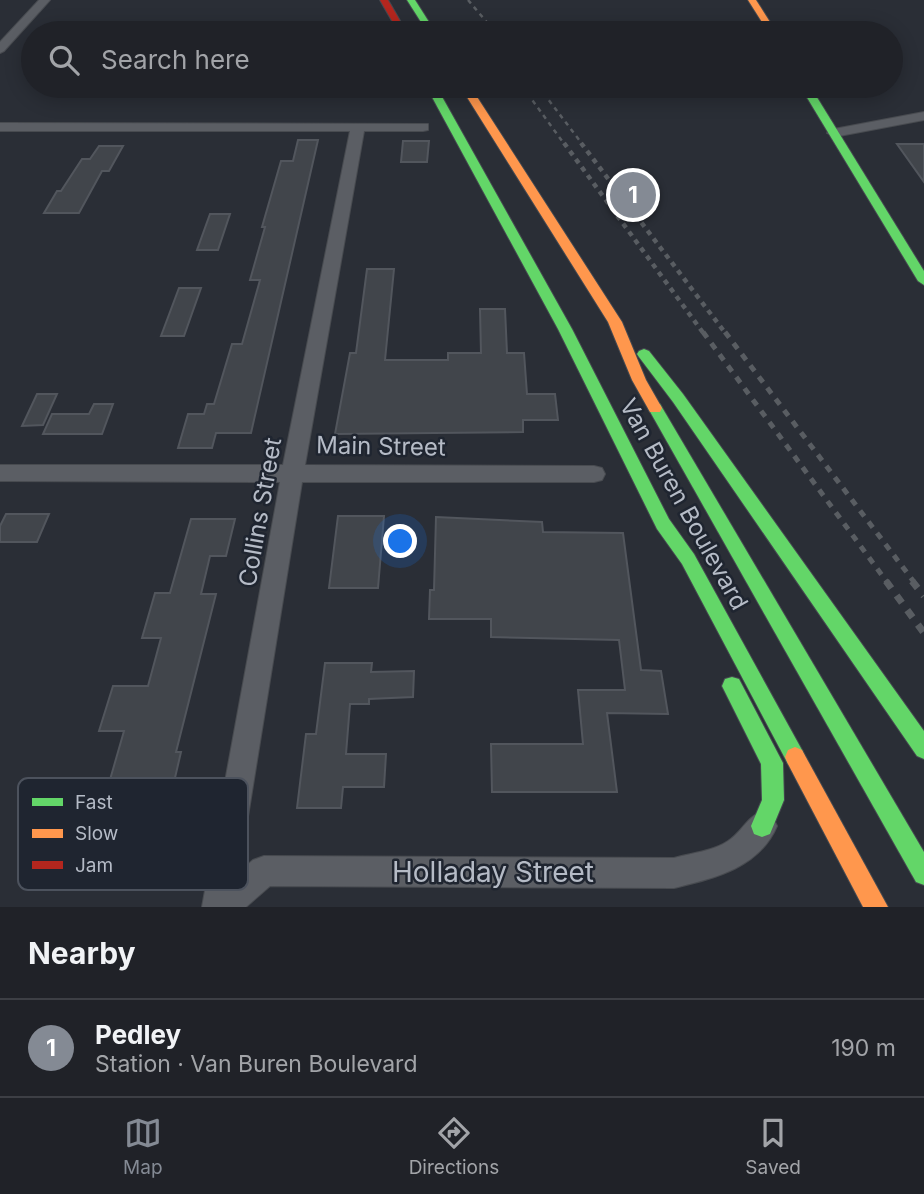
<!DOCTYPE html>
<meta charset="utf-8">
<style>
body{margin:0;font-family:Inter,sans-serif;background:#282a30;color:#f1f3f6}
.you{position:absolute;left:401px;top:542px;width:24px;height:24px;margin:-18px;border:5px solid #fff;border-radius:50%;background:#1a73e8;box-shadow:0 0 0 10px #1a73e833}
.badge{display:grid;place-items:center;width:46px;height:46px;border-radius:50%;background:#848a94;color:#fff;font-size:23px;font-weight:700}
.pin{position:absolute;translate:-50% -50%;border:4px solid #fff;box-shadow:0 2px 7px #0006}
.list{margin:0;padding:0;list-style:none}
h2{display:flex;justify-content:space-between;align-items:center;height:91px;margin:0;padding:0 28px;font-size:30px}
h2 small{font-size:23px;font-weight:400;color:#a2a4a8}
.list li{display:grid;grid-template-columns:46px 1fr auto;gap:21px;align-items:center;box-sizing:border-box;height:98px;padding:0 28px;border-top:2px solid #3d3f45}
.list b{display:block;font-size:26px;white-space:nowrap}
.list p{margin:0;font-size:23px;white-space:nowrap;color:#a2a4a8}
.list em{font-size:23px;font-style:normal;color:#a2a4a8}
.icon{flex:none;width:38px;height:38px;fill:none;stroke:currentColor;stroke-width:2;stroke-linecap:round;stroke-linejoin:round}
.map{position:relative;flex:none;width:924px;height:907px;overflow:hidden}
.search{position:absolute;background:#202228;box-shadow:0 4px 18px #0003;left:21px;right:21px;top:21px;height:77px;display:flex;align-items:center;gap:18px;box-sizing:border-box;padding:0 24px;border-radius:38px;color:#a2a4a8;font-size:26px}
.sheet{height:189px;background:#202228}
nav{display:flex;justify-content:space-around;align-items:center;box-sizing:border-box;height:98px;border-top:2px solid #3d3f45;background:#202228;font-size:19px;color:#a2a4a8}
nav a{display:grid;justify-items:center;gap:4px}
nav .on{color:#848a94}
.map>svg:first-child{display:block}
.building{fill:#41454b;stroke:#52565d;stroke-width:2}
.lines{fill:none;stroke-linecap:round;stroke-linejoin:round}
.street-casing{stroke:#484b50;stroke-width:2}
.fast-casing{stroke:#454950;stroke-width:2}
.slow-casing{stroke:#454950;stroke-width:2}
.jam-casing{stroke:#454950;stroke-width:2}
.street{fill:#5b5e64;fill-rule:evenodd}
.fast{fill:#63d668;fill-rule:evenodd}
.slow{fill:#ff974d;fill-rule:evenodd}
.jam{fill:#b3261e;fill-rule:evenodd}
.rail-far3{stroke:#595d62;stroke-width:2.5;stroke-dasharray:4.5 4.5;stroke-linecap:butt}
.rail-far2{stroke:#595d62;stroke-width:4.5;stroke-dasharray:5 5;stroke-linecap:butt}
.rail-far1{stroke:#595d62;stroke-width:5;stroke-dasharray:7 7;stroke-linecap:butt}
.rail{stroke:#595d62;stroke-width:7;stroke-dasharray:9 9;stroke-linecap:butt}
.labels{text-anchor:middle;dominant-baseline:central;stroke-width:5;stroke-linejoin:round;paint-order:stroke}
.street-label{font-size:24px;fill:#b5bbc6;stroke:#1f2530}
.near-street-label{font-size:28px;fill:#b5bbc6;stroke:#1f2530}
.key{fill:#1f2530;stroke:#4c525d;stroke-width:2}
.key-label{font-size:19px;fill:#b5bbc6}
</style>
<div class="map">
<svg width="924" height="907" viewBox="0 0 924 907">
<rect width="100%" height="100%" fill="#2a2e36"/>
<g class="building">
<path d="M 298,140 L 318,140 L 251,433 L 216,433 L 212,448 L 178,448 L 188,414 L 204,414 L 207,404 L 214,404 L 232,344 L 242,344 L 260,280 L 250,280 L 265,227 L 262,227 L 281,161 L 293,161 Z"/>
<path d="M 403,141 L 429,141 L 427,162 L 401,162 Z"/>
<path d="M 897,144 L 924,144 L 924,182 Z"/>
<path d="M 99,146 L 123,146 L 109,171 L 102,171 L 79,213 L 44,213 L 57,191 L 61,191 L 82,159 L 90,159 Z"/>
<path d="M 210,214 L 230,214 L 218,250 L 197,250 Z"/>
<path d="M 367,269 L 394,269 L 385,360 L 448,360 L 448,353 L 481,353 L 480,309 L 505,309 L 507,353 L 524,353 L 527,394 L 555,394 L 558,420 L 523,420 L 523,432 L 335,434 L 350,353 L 356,353 Z"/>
<path d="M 179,288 L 201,288 L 184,336 L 161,336 Z"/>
<path d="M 37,394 L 57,394 L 43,425 L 22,426 Z"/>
<path d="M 94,404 L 113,404 L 102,434 L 43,434 L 52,414 L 89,414 Z"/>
<path d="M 6,514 L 49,514 L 37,542 L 0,542 L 0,526 Z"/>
<path d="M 338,516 L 384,516 L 378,588 L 329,588 Z"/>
<path d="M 436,517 L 542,522 L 543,532 L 623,533 L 641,670 L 661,671 L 668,714 L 607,713 L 617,792 L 492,792 L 491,744 L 583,744 L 578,690 L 625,690 L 619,640 L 491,637 L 491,619 L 429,619 L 430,590 L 434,590 Z"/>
<path d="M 191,519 L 235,519 L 226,556 L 210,556 L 201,594 L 216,594 L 176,752 L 181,752 L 164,825 L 97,825 L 124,731 L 99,731 L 113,686 L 148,686 L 161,638 L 142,638 L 155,593 L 170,593 Z"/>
<path d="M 325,663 L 372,663 L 371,672 L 414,671 L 413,697 L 369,699 L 369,704 L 350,704 L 346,754 L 386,754 L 384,787 L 343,787 L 341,808 L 297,808 L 306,734 L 316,734 Z"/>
</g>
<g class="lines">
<g class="street-casing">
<g id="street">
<path d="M 39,0 L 50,0 L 4,51 L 0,53 L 0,42 Z"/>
<path d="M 924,112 L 924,120 L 834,137 L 827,133 L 834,129 Z"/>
<path d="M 0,123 L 428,124 L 428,130 L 423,131 L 364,131 L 305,465 L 594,466 L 602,468 L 605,474 L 602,480 L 594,482 L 302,482 L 239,872 L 253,860 L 264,856 L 674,858 C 692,853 713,851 728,841 C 742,832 746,818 762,811 L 772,816 L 777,826 C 759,868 715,878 674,888 L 270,886 L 246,907 L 202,907 L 280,482 L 0,481 L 0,465 L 283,465 L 350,131 L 0,131 Z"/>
</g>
</g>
<g class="fast-casing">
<g id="fast">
<path d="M 407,0 L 415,0 L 436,33 L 428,33 Z"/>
<path d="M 426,86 L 436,86 L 572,329 L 669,519 L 694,554 L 802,750 L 805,757 L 802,764 L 795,767 L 788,764 L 682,564 L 657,529 L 558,329 Z"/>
<path d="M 800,86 L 810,86 L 924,271 L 924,285 L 918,281 Z"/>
<path d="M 644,349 L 649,351 L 683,394 L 924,731 L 924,759 L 917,756 L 673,402 L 639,357 L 637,354 L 639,351 Z"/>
<path d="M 655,403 L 660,404 L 924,852 L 924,885 L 916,882 L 648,408 Z"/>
<path d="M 732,677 L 739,679 L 783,763 L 784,800 L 770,834 L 762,837 L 754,834 L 751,826 L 762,800 L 761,764 L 722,686 L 725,679 Z"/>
</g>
</g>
<g class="slow-casing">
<g id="slow">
<path d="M 748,0 L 756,0 L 777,33 L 769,33 Z"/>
<path d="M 460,86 L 470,86 L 622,322 L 646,380 L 662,408 L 660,412 L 650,412 L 632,380 L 608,322 Z"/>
<path d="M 795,747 L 802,750 L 888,907 L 863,907 L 788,764 L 785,757 L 788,750 Z"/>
</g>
</g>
<g class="jam-casing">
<path id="jam" d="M 380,0 L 388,0 L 407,33 L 399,33 Z"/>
</g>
<use href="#street" class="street"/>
<use href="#fast" class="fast"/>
<use href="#slow" class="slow"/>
<use href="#jam" class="jam"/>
<g class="rail-far3">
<path d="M 468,0 L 496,33"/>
<path d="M 522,86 L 565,145"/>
<path d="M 538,86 L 583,145"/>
</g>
<g class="rail-far2">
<path d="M 564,143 L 704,334"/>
<path d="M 581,143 L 726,334"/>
</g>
<g class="rail-far1">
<path d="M 703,332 L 887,582"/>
<path d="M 725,332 L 914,582"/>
</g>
<g class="rail">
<path d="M 886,581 L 924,633"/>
<path d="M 912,581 L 924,596"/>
</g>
</g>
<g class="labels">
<g class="street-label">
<text transform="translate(381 446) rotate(1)">Main Street</text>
<text transform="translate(684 504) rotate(61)">Van Buren Boulevard</text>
<text transform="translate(260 512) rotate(-80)">Collins Street</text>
</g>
<g class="near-street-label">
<text x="493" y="872">Holladay Street</text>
</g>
</g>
<rect x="18" y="778" width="230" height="112" rx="10" class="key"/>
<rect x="32" y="798" width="31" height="8" fill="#63d668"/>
<rect x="32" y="829" width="31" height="9" fill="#ff974d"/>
<rect x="32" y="861" width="31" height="8" fill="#b3261e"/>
<g class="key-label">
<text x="75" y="809">Fast</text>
<text x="75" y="840">Slow</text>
<text x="75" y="872">Jam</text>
</g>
</svg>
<div class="you"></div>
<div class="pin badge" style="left:633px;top:195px">1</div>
<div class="search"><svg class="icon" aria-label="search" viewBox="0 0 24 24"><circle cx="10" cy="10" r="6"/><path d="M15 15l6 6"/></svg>Search here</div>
</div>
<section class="sheet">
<h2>Nearby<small></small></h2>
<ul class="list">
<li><span class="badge">1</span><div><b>Pedley</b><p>Station · Van Buren Boulevard</p></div><em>190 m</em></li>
</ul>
</section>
<nav>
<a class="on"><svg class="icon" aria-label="map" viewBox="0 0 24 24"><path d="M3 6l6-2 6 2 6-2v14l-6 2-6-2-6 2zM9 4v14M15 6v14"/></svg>Map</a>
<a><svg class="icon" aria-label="directions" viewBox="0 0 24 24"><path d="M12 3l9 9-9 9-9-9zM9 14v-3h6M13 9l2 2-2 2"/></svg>Directions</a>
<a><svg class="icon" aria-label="saved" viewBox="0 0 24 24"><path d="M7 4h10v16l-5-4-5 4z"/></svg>Saved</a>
</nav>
